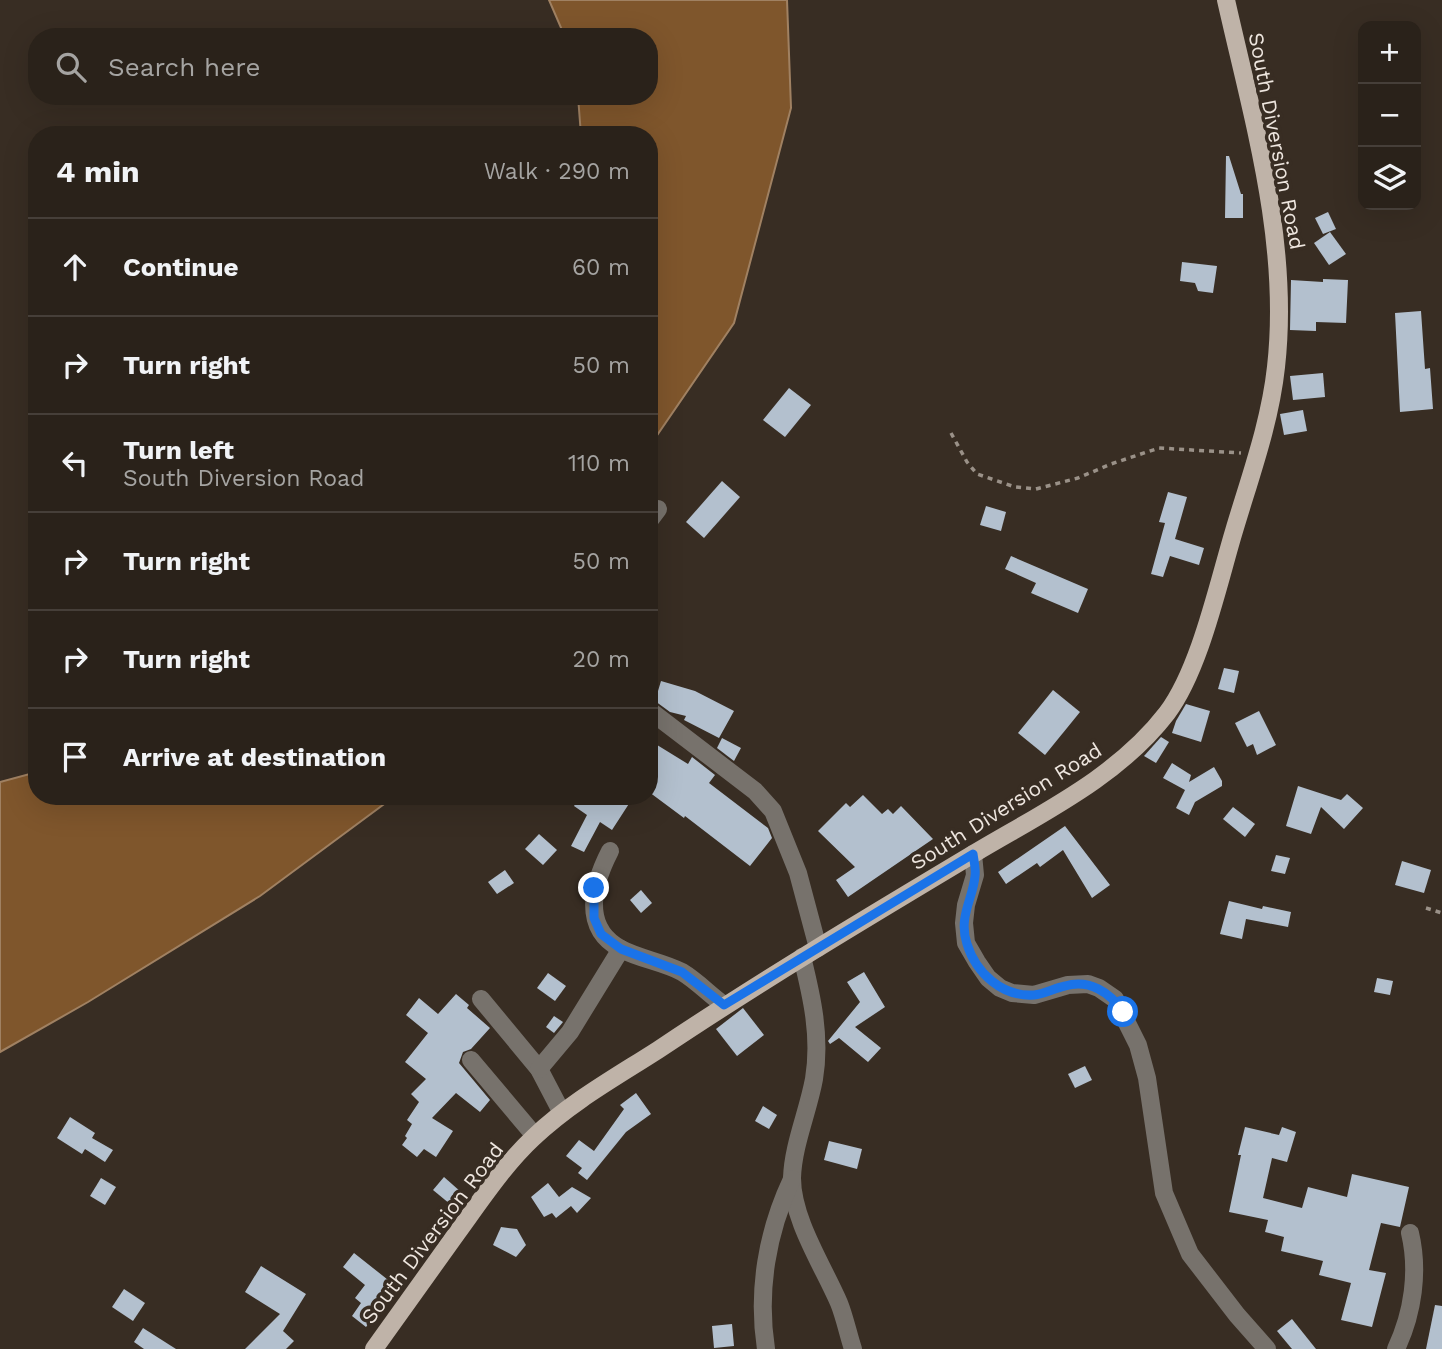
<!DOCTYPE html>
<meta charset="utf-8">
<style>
body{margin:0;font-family:"Work Sans",sans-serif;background:#362f27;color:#f1f3f6}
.controls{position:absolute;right:21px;top:21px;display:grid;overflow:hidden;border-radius:14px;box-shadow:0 7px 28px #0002}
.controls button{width:63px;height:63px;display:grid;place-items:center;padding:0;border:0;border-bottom:2px solid #463f39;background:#2a221a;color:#f1f3f6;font:35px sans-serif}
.stop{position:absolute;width:21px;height:21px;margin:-16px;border:5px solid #1a73e8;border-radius:50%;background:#fff}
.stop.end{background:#1a73e8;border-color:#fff;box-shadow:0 2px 7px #0008}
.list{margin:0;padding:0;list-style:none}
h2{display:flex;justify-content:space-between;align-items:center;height:91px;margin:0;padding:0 28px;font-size:30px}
h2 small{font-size:23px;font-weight:400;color:#a5a4a2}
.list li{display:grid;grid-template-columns:46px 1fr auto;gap:21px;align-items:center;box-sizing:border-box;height:98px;padding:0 28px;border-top:2px solid #463f39}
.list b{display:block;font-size:26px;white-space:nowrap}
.list p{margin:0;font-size:23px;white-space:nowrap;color:#a5a4a2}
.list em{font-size:23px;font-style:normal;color:#a5a4a2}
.icon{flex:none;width:38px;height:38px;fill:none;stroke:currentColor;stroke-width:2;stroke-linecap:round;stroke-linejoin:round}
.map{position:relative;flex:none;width:1442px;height:1349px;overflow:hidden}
.search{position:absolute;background:#2a221a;box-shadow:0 7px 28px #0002;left:28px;top:28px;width:630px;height:77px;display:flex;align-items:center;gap:18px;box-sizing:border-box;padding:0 24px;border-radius:28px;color:#a5a4a2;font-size:26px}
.panel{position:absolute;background:#2a221a;box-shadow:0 7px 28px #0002;left:28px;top:126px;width:630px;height:679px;border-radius:28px}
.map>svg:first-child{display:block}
.water{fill:#7f562c;stroke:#a08162;stroke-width:2}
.building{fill:#b3c0ce}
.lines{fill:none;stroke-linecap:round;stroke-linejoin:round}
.path{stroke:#9a9188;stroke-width:3.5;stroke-dasharray:5 5;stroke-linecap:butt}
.minor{stroke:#77726c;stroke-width:18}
.major{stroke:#bfb3a8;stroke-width:18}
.route{stroke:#1a73e8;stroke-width:9}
.labels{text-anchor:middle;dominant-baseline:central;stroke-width:7;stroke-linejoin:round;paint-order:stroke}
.street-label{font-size:21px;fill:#eee6df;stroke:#382d23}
</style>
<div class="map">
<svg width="1442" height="1349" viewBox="0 0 1442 1349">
<rect width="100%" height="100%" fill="#382d23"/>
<g class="water">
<path d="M 549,0 L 787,0 L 791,108 L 734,323 L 649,447 L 649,135 L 581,135 L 578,96 L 649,96 L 649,37 L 565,37 Z"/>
<path d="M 37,772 L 37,796 L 395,796 L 260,896 L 88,1002 L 0,1052 L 0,782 Z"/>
</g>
<g class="building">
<path d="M 1226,156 L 1229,156 L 1241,194 L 1243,194 L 1243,218 L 1225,218 Z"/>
<path d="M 1328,212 L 1336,229 L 1323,234 L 1315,218 Z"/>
<path d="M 1330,232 L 1346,254 L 1329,265 L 1314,243 Z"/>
<path d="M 1182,262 L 1217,266 L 1213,293 L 1198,291 L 1195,283 L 1180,281 Z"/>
<path d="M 1323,279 L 1348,280 L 1346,323 L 1316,322 L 1316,331 L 1290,330 L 1291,280 L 1323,282 Z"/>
<path d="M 1421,311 L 1425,369 L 1430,368 L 1433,409 L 1400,412 L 1395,313 Z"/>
<path d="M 1323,373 L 1325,397 L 1293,400 L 1290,376 Z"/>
<path d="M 789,388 L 811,405 L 785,437 L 763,420 Z"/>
<path d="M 1303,410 L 1307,431 L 1284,435 L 1280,414 Z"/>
<path d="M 722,481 L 740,497 L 704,538 L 686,522 Z"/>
<path d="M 1168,492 L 1187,497 L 1175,539 L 1204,548 L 1199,565 L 1170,556 L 1163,577 L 1151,574 L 1165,523 L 1159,522 Z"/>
<path d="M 986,506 L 1006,512 L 1001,531 L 980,525 Z"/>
<path d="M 1011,556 L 1088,589 L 1078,613 L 1031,593 L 1036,583 L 1005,569 Z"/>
<path d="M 1224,668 L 1239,671 L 1234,693 L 1218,689 Z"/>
<path d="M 661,681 L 695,691 L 734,711 L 719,738 L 684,720 L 686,716 L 670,712 L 655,701 Z"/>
<path d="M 1053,690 L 1080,712 L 1045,755 L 1018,733 Z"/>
<path d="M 1186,704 L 1210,711 L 1201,742 L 1172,733 L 1176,721 Z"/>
<path d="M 1259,711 L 1276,745 L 1257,755 L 1253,744 L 1247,747 L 1235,723 Z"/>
<path d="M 1161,737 L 1169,742 L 1156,763 L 1144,756 Z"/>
<path d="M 722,738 L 741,748 L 734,761 L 717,748 Z"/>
<path d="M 649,740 L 688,764 L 692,757 L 715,775 L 709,783 L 768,828 L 772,838 L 750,866 L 685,816 L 684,818 L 649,792 Z"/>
<path d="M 1172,763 L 1191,775 L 1189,782 L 1214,767 L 1222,781 L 1222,786 L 1195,802 L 1189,815 L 1176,808 L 1185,790 L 1163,778 Z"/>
<path d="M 1298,786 L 1341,800 L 1347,794 L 1363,808 L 1344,829 L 1321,807 L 1311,834 L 1286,826 Z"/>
<path d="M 863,795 L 882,814 L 888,809 L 893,814 L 901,806 L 933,839 L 848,897 L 836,880 L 855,867 L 818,831 L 846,803 L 850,807 Z"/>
<path d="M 580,796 L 634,796 L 612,830 L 600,822 L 584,852 L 571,846 L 587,815 L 574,806 Z"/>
<path d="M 1233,807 L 1255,824 L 1245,837 L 1223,819 Z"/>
<path d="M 1065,826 L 1110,885 L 1092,898 L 1063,850 L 1040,867 L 1037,863 L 1006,884 L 998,872 Z"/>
<path d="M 539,834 L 557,850 L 543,865 L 525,849 Z"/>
<path d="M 1276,855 L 1290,858 L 1285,874 L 1271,871 Z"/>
<path d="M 1402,861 L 1431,870 L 1424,893 L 1395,885 Z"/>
<path d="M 505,870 L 514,883 L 497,894 L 488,882 Z"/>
<path d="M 641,890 L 652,903 L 641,913 L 630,900 Z"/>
<path d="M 1229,901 L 1262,909 L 1263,906 L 1291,912 L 1288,927 L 1246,919 L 1242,939 L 1220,934 Z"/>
<path d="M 864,972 L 885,1007 L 855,1027 L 881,1048 L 868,1062 L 839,1038 L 830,1044 L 828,1041 L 860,1002 L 847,982 Z"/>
<path d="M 548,973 L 566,986 L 555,1001 L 537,988 Z"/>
<path d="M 1377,978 L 1393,981 L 1390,995 L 1374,992 Z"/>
<path d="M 456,994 L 469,1005 L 467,1008 L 490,1028 L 471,1049 L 463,1052 L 459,1063 L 490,1100 L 480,1112 L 456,1093 L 432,1118 L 453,1131 L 436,1157 L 424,1149 L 417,1157 L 402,1145 L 407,1138 L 405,1136 L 412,1124 L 407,1120 L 419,1102 L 411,1094 L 426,1079 L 405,1062 L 428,1033 L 406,1015 L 419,998 L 438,1014 Z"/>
<path d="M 743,1008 L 764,1035 L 737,1056 L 716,1029 Z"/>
<path d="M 554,1016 L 563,1022 L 554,1033 L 546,1027 Z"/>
<path d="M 1085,1066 L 1092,1080 L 1075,1088 L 1068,1074 Z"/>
<path d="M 636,1093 L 651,1114 L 626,1132 L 587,1180 L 578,1173 L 582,1168 L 566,1156 L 579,1140 L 594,1151 L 624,1109 L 620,1105 Z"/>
<path d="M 763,1106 L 777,1115 L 769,1129 L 755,1121 Z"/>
<path d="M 70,1117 L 95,1133 L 92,1138 L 113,1150 L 105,1162 L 85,1149 L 82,1154 L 57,1138 Z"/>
<path d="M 1245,1127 L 1279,1135 L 1282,1127 L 1296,1132 L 1287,1162 L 1272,1158 L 1263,1198 L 1302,1208 L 1308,1187 L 1347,1197 L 1352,1174 L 1409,1187 L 1400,1227 L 1381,1223 L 1369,1270 L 1386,1273 L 1372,1327 L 1341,1320 L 1351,1283 L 1319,1275 L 1323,1261 L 1281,1251 L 1284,1237 L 1265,1232 L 1268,1220 L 1229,1212 L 1241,1155 L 1238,1155 Z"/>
<path d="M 829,1141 L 862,1149 L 857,1169 L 824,1160 Z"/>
<path d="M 444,1177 L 461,1192 L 450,1204 L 433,1190 Z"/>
<path d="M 101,1178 L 116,1187 L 105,1205 L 90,1196 Z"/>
<path d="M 548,1183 L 559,1197 L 572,1187 L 591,1198 L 577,1213 L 571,1206 L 556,1218 L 552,1213 L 544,1217 L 531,1197 Z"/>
<path d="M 501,1227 L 517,1229 L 526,1245 L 516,1257 L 493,1245 Z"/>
<path d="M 354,1253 L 397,1287 L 366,1327 L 352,1316 L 361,1303 L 355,1298 L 365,1285 L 343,1267 Z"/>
<path d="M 261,1266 L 306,1294 L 283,1331 L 294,1341 L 286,1349 L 245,1349 L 280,1314 L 245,1292 Z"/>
<path d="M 124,1289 L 145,1303 L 133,1321 L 112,1307 Z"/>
<path d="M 1435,1305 L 1442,1306 L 1442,1349 L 1426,1349 Z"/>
<path d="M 1292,1319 L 1316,1349 L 1292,1349 L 1277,1331 Z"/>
<path d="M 732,1324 L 734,1346 L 714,1348 L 712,1326 Z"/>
<path d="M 143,1328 L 176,1349 L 144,1349 L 134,1342 Z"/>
</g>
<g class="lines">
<g class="path">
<path d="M 951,433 L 967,462 L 977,474 L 1015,487 L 1036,489 L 1078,478 L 1111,464 L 1159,448 L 1241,453"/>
<path d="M 1426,908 L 1442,913"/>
</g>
<g class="minor">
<path d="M 649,521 L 658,509"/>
<path d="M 649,710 L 755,791 L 773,811 L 798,873 L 818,948"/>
<path d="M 610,851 C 593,884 581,928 621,949 C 640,959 663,962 682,972 C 697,981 710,995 724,1005"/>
<path d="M 973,854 L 975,875 L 966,905 L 964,923 L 966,943 L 977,962 L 988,978 L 1000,988 L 1012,993 L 1034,995 L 1068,985 L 1088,984 L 1099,988 L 1115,999 L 1138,1045 L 1147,1078 L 1164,1193 L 1190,1254 L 1237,1315 L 1267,1349"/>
<path d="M 802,957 C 812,997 821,1037 814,1079 C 808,1112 793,1145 792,1178 C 792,1219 823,1266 839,1303 C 845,1318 848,1334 853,1349"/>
<path d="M 481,999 L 539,1069 L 562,1113"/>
<path d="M 471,1060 L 535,1136"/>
<path d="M 539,1069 L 570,1032 L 621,949"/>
<path d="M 766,1349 C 757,1291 767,1232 792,1179"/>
<path d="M 1396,1349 C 1413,1313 1419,1271 1410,1233"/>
</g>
<path class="major" d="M 374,1349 C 402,1310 429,1272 457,1233 C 481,1200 504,1165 534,1137 C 571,1102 616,1077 658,1050 C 761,981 868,917 975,853 C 1042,813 1118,777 1167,713 C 1200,669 1218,584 1234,531 C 1250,477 1270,423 1276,367 C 1290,243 1253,120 1226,0"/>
</g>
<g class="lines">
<path class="route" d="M 594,888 L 594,918 L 601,934 L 621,949 L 682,972 L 724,1005 L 973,854 C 974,861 976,869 975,876 C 973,899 958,917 967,944 C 976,973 1002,997 1034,995 C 1044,994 1055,988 1065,986 C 1089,979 1110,992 1123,1012"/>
</g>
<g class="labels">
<g class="street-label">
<text transform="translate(1277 141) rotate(79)">South Diversion Road</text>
<text transform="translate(1006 806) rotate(-32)">South Diversion Road</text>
<text transform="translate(432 1233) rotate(-53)">South Diversion Road</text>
</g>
</g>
</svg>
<div class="controls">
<button>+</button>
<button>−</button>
<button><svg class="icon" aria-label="layers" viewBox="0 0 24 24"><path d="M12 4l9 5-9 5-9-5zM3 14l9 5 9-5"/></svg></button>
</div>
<div class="stop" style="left:1123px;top:1012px"></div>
<div class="stop end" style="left:594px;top:888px"></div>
<div class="search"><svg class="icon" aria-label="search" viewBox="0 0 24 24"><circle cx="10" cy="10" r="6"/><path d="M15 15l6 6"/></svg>Search here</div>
<section class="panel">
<h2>4 min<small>Walk · 290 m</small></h2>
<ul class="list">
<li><svg class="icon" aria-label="ahead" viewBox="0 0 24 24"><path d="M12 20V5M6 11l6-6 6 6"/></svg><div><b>Continue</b></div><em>60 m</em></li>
<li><svg class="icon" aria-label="right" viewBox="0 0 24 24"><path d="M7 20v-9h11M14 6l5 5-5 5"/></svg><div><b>Turn right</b></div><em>50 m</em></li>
<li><svg class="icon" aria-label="left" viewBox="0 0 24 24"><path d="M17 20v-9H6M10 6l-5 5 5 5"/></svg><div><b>Turn left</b><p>South Diversion Road</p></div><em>110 m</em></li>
<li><svg class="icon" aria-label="right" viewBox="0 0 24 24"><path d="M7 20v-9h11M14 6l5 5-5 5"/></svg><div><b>Turn right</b></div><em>50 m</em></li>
<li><svg class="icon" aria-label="right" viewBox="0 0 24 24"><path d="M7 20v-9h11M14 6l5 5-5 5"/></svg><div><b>Turn right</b></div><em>20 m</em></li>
<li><svg class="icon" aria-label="arrive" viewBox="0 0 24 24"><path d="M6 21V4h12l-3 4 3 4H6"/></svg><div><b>Arrive at destination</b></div></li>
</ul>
</section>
</div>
